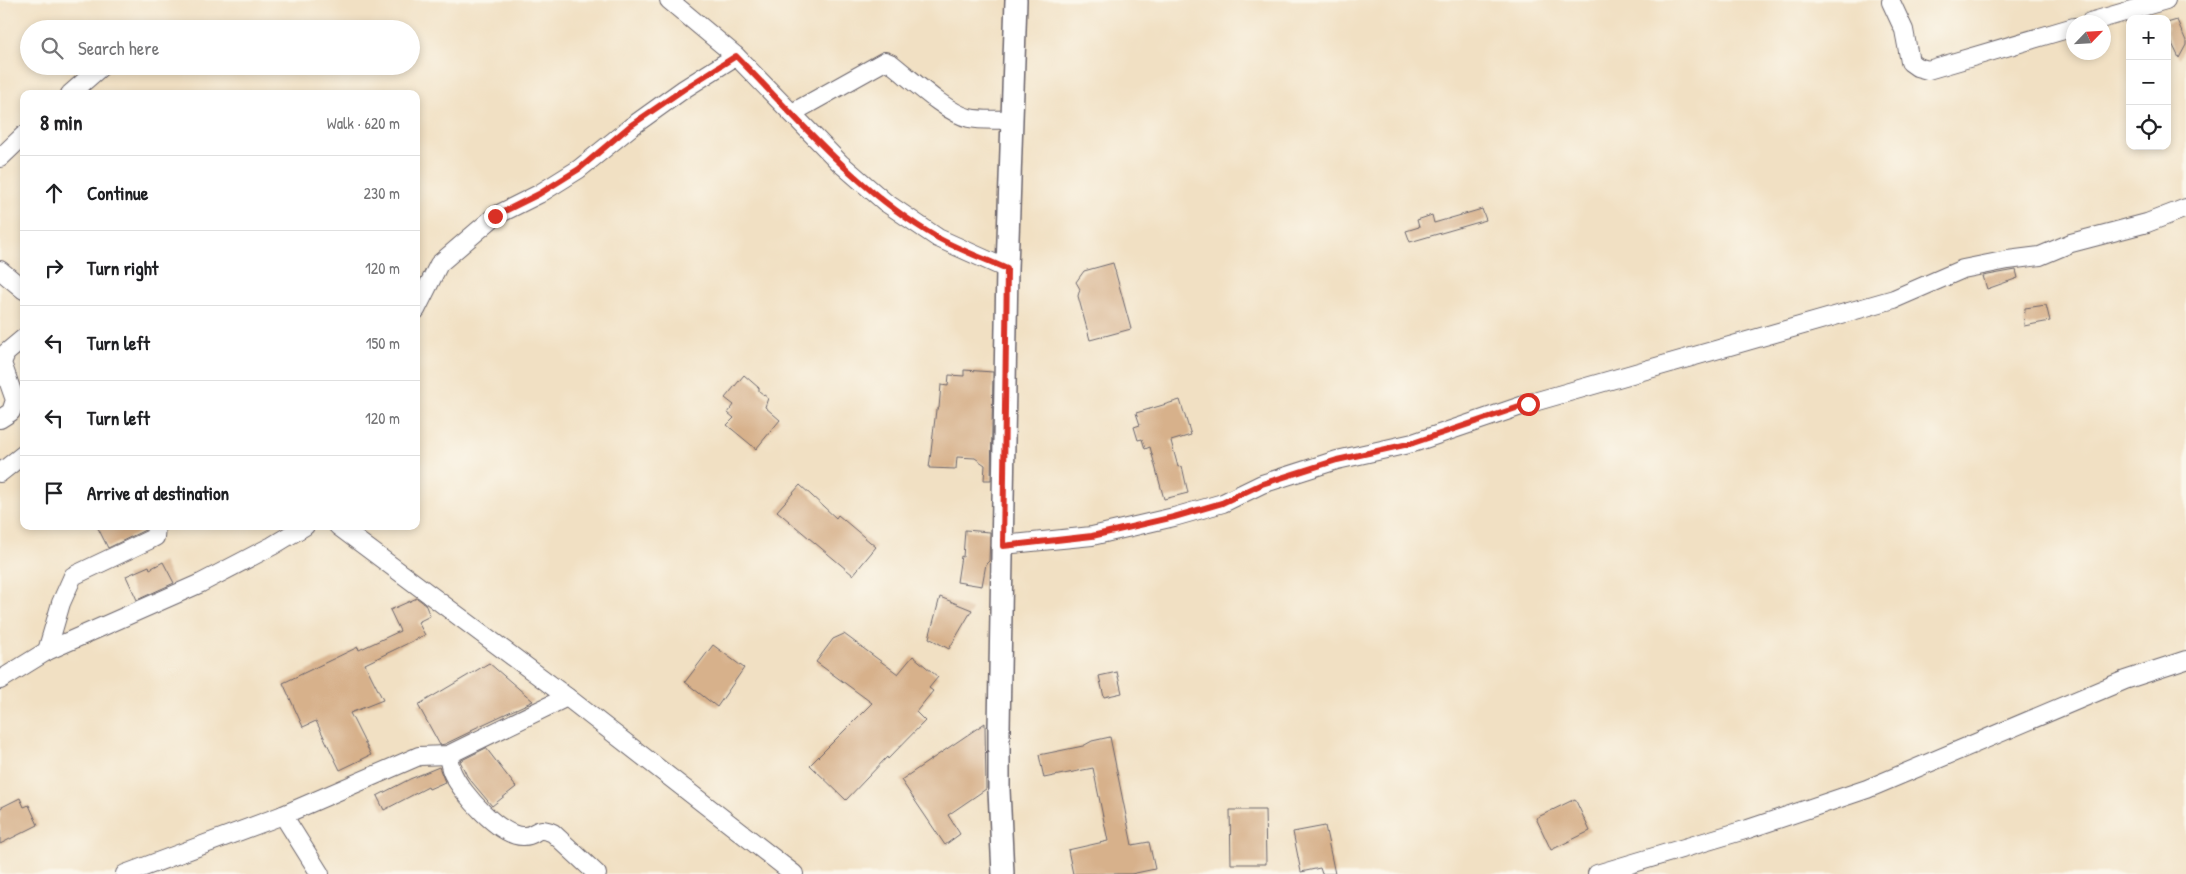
<!DOCTYPE html>
<meta charset="utf-8">
<style>
body{margin:0;font-family:"Patrick Hand",sans-serif;background:#f6f6f6;color:#202124}
.controls{position:absolute;right:15px;top:15px;display:grid;overflow:hidden;border-radius:10px;box-shadow:0 2px 8px #0003}
.controls button{width:45px;height:45px;display:grid;place-items:center;padding:0;border:0;border-bottom:1px solid #e0e0e0;background:#fff;color:#202124;font:25px sans-serif}
.compass{position:absolute;left:2066px;top:15px;width:45px;height:45px;border-radius:50%;background:#fff;box-shadow:0 2px 8px #0003;rotate:65deg}
.stop{position:absolute;width:15px;height:15px;margin:-11px;border:4px solid #d93025;border-radius:50%;background:#fff}
.stop.end{background:#d93025;border-color:#fff;box-shadow:0 1px 5px #0008}
.list{margin:0;padding:0;list-style:none}
h2{display:flex;justify-content:space-between;align-items:center;height:65px;margin:0;padding:0 20px;font-size:21px}
h2 small{font-size:16px;font-weight:400;color:#757577}
.list li{display:grid;grid-template-columns:32px 1fr auto;gap:15px;align-items:center;box-sizing:border-box;height:75px;padding:0 20px;border-top:1px solid #e0e0e0}
.list b{display:block;font-size:19px;white-space:nowrap}
.list em{font-size:16px;font-style:normal;color:#757577}
.icon{flex:none;width:28px;height:28px;fill:none;stroke:currentColor;stroke-width:2;stroke-linecap:round;stroke-linejoin:round}
.map{position:relative;flex:none;width:2186px;height:874px;overflow:hidden}
.search{position:absolute;background:#fff;box-shadow:0 2px 8px #0003;left:20px;top:20px;width:400px;height:55px;display:flex;align-items:center;gap:12px;box-sizing:border-box;padding:0 18px;border-radius:28px;color:#757577;font-size:19px}
.panel{position:absolute;background:#fff;box-shadow:0 2px 8px #0003;left:20px;top:90px;width:400px;height:440px;border-radius:10px}
.map>svg:first-child{display:block}
.building{fill:#d7b18b}
.lines{fill:none;stroke-linecap:round;stroke-linejoin:round}
.minor-casing{stroke:#6a646b;stroke-width:20}
.tertiary-casing{stroke:#6a646b;stroke-width:24}
.minor{stroke:#fff;stroke-width:18}
.tertiary{stroke:#fff;stroke-width:21}
.route{stroke:#d93025;stroke-width:6}
</style>
<div class="map">
<svg width="2186" height="874" viewBox="0 0 2186 874">
<rect width="100%" height="100%" fill="#fbf7ec"/>
<filter id="ink" filterUnits="userSpaceOnUse"><feTurbulence type="fractalNoise" baseFrequency=".02" numOctaves="2"/><feDisplacementMap in="SourceGraphic" scale="10" xChannelSelector="R" yChannelSelector="G"/><feConvolveMatrix kernelMatrix="1 2 1 2 8 2 1 2 1" color-interpolation-filters="sRGB"/></filter>
<filter id="wash" filterUnits="userSpaceOnUse"><feTurbulence type="fractalNoise" baseFrequency=".0096" numOctaves="4" result="noise"/><feDisplacementMap in="SourceGraphic" scale="20" xChannelSelector="R" yChannelSelector="G"/><feGaussianBlur stdDeviation="1.12" result="paint"/><feColorMatrix in="noise" values="0 0 0 0 0 0 0 0 0 0 0 0 0 0 0 0 0 1.4 0 .05"/><feComposite in="paint" operator="in"/></filter>
<g filter="url(#wash)">
<rect width="100%" height="100%" fill="#f1e0c3"/>
<g id="blocks">
<g class="building">
<path d="M 2177,20 L 2186,41 L 2186,45 L 2179,58 L 2167,33 L 2167,23 Z"/>
<path d="M 1482,209 L 1486,220 L 1410,242 L 1406,231 L 1419,227 L 1417,220 L 1432,215 L 1434,223 Z"/>
<path d="M 1113,263 L 1131,329 L 1090,340 L 1078,296 L 1080,289 L 1076,282 L 1084,271 Z"/>
<path d="M 2016,270 L 2018,278 L 1987,289 L 1983,276 Z"/>
<path d="M 2046,305 L 2050,321 L 2024,326 L 2025,308 Z"/>
<path d="M 964,370 L 993,372 L 991,480 L 984,480 L 985,465 L 975,458 L 957,457 L 956,469 L 929,468 L 936,410 L 939,408 L 941,385 L 948,386 L 949,375 L 964,376 Z"/>
<path d="M 744,375 L 759,388 L 759,391 L 768,398 L 765,407 L 780,420 L 756,449 L 727,425 L 734,418 L 728,413 L 734,405 L 725,398 Z"/>
<path d="M 1180,400 L 1191,435 L 1171,441 L 1178,467 L 1182,466 L 1188,493 L 1164,499 L 1150,447 L 1145,449 L 1142,439 L 1138,440 L 1134,427 L 1140,425 L 1136,413 Z"/>
<path d="M 800,485 L 836,518 L 838,515 L 876,547 L 853,575 L 777,511 Z"/>
<path d="M 97,526 L 145,526 L 145,530 L 108,548 Z"/>
<path d="M 965,530 L 990,532 L 989,561 L 986,564 L 982,586 L 957,582 L 961,556 L 963,557 Z"/>
<path d="M 163,562 L 174,583 L 137,600 L 126,576 L 149,566 L 150,569 Z"/>
<path d="M 940,597 L 972,610 L 949,649 L 929,638 Z"/>
<path d="M 417,598 L 425,604 L 430,616 L 418,622 L 425,635 L 365,664 L 383,700 L 350,713 L 371,755 L 340,770 L 316,721 L 303,727 L 283,683 L 358,647 L 359,650 L 400,631 L 390,610 Z"/>
<path d="M 844,634 L 898,674 L 913,656 L 938,677 L 929,688 L 933,691 L 916,712 L 925,721 L 888,759 L 887,757 L 846,800 L 810,765 L 872,703 L 816,662 L 833,639 Z"/>
<path d="M 713,645 L 744,668 L 717,707 L 685,682 Z"/>
<path d="M 489,663 L 533,701 L 471,730 L 472,731 L 445,744 L 440,745 L 418,705 Z"/>
<path d="M 1117,672 L 1122,693 L 1104,697 L 1099,676 Z"/>
<path d="M 985,723 L 986,789 L 948,815 L 960,834 L 945,845 L 901,780 Z"/>
<path d="M 1110,737 L 1132,845 L 1149,842 L 1155,869 L 1131,874 L 1073,874 L 1068,850 L 1108,841 L 1093,768 L 1044,778 L 1039,755 L 1083,746 L 1092,741 Z"/>
<path d="M 486,748 L 516,787 L 492,806 L 467,776 L 460,761 Z"/>
<path d="M 439,767 L 445,782 L 429,789 L 428,787 L 384,810 L 377,796 L 410,779 Z"/>
<path d="M 20,798 L 24,807 L 29,805 L 38,825 L 0,844 L 0,808 Z"/>
<path d="M 1575,799 L 1590,831 L 1551,850 L 1536,818 Z"/>
<path d="M 1230,810 L 1265,810 L 1266,864 L 1231,864 Z"/>
<path d="M 1325,826 L 1335,874 L 1322,874 L 1320,868 L 1301,872 L 1293,832 Z"/>
</g>
</g>
</g>
<g filter="url(#ink)">
<use href="#blocks" fill-opacity="0" stroke="#6a646b" stroke-width="1"/>
<g class="lines">
<g class="minor-casing">
<g id="minor">
<path d="M 669,0 L 736,56 L 840,163 L 885,202 L 938,238 L 1007,269"/>
<path d="M 1891,2 L 1904,30 L 1910,62 L 1917,67 L 1928,70 L 2074,27"/>
<path d="M 2090,22 L 2166,0"/>
<path d="M 70,94 L 102,66"/>
<path d="M 792,113 L 885,61 L 892,64 C 911,79 947,113 969,118 C 983,121 999,119 1013,120"/>
<path d="M 0,158 L 24,135"/>
<path d="M 0,270 L 24,290"/>
<path d="M 416,310 L 439,264 L 495,216 L 539,194 L 579,169 L 631,127 L 684,89 L 736,56"/>
<path d="M 0,419 L 11,412 L 15,400 L 2,363 L 6,353 L 24,338"/>
<path d="M 0,473 L 24,454"/>
<path d="M 338,526 L 567,697 L 794,874"/>
<path d="M 1003,545 L 1092,536 L 1174,517 L 1223,503 L 1262,484 L 1337,460 L 1413,443 L 1527,404 L 1894,299 L 1963,269 L 2008,260 L 2040,256 L 2071,243 L 2147,223 L 2186,208"/>
<path d="M 47,651 L 61,603 L 73,576 L 149,540 L 155,537 L 156,526"/>
<path d="M 0,680 L 47,651 L 201,583 L 272,546 L 305,526"/>
<path d="M 448,755 C 449,761 450,769 453,774 C 462,793 501,838 524,836 C 537,836 534,825 553,833 L 597,874"/>
<path d="M 283,815 L 320,874"/>
<path d="M 125,874 L 283,815 L 419,756 L 448,755 L 567,697"/>
<path d="M 1597,874 L 1748,829 L 1867,789 L 2125,680 L 2186,660"/>
</g>
</g>
<g class="tertiary-casing">
<path id="tertiary" d="M 1003,874 L 999,790 L 999,729 L 1007,269 L 1016,0"/>
</g>
<use href="#minor" class="minor"/>
<use href="#tertiary" class="tertiary"/>
</g>
</g>
<g class="lines" filter="url(#ink)">
<path class="route" d="M 495,216 L 539,194 L 579,169 L 630,126 L 684,89 L 736,56 C 799,120 859,193 938,238 C 960,250 985,259 1007,269 L 1003,546 L 1092,536 L 1174,517 L 1222,503 L 1262,484 L 1337,460 L 1413,443 L 1528,404"/>
</g>
</svg>
<div class="controls">
<button>+</button>
<button>−</button>
<button><svg class="icon" aria-label="locate" viewBox="0 0 24 24"><circle cx="12" cy="12" r="6"/><path d="M12 2v4M12 18v4M2 12h4M18 12h4"/></svg></button>
</div>
<svg class="compass" viewBox="-18 -18 36 36"><path d="M0-13l5 13h-10z" fill="#e53935"/><path d="M0 13l5-13h-10z" fill="#757577"/></svg>
<div class="stop" style="left:1528px;top:404px"></div>
<div class="stop end" style="left:495px;top:216px"></div>
<div class="search"><svg class="icon" aria-label="search" viewBox="0 0 24 24"><circle cx="10" cy="10" r="6"/><path d="M15 15l6 6"/></svg>Search here</div>
<section class="panel">
<h2>8 min<small>Walk · 620 m</small></h2>
<ul class="list">
<li><svg class="icon" aria-label="ahead" viewBox="0 0 24 24"><path d="M12 20V5M6 11l6-6 6 6"/></svg><div><b>Continue</b></div><em>230 m</em></li>
<li><svg class="icon" aria-label="right" viewBox="0 0 24 24"><path d="M7 20v-9h11M14 6l5 5-5 5"/></svg><div><b>Turn right</b></div><em>120 m</em></li>
<li><svg class="icon" aria-label="left" viewBox="0 0 24 24"><path d="M17 20v-9H6M10 6l-5 5 5 5"/></svg><div><b>Turn left</b></div><em>150 m</em></li>
<li><svg class="icon" aria-label="left" viewBox="0 0 24 24"><path d="M17 20v-9H6M10 6l-5 5 5 5"/></svg><div><b>Turn left</b></div><em>120 m</em></li>
<li><svg class="icon" aria-label="arrive" viewBox="0 0 24 24"><path d="M6 21V4h12l-3 4 3 4H6"/></svg><div><b>Arrive at destination</b></div></li>
</ul>
</section>
</div>
